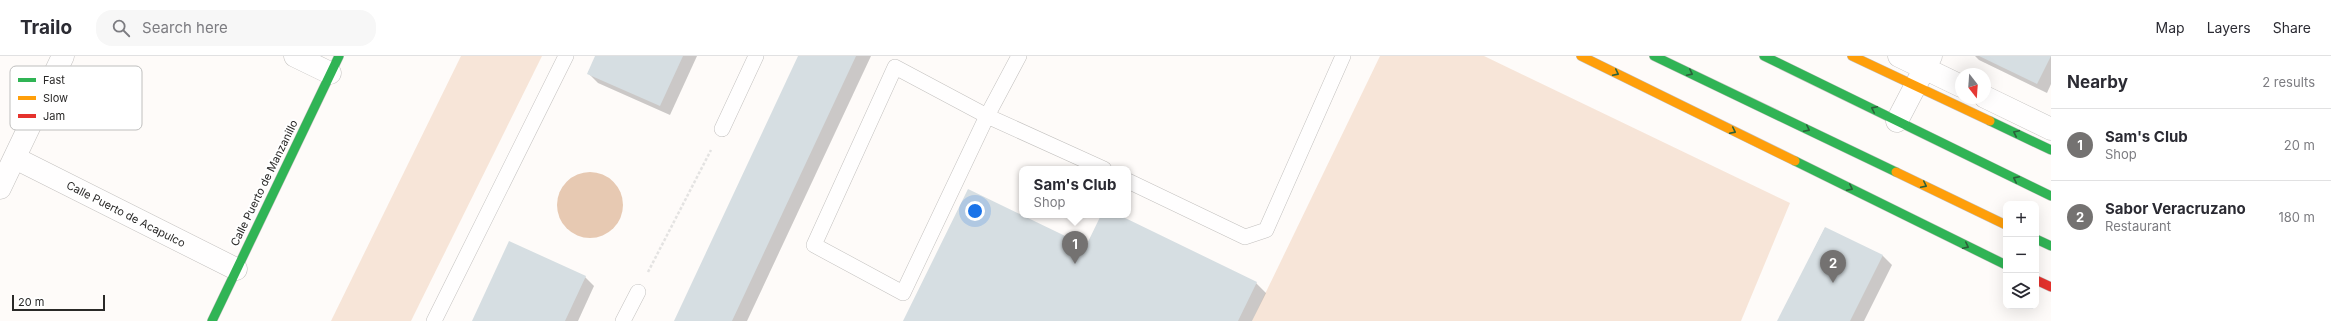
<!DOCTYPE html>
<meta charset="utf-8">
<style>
body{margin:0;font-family:Inter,sans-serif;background:#f7f7f7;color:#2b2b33}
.controls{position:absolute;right:12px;bottom:12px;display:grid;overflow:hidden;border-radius:8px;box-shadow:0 4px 16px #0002}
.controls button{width:36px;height:36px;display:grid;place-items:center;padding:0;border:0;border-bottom:1px solid #e1e1e2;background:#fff;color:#2b2b33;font:20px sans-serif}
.compass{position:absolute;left:1955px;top:12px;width:36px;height:36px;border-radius:50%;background:#fff;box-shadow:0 4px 16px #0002;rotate:163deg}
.scale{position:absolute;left:12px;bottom:10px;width:93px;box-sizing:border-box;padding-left:4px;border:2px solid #2a2928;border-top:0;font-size:11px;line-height:14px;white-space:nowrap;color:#2a2928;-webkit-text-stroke:3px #fff;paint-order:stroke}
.you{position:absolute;left:975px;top:155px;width:14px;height:14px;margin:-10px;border:3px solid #fff;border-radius:50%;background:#1a73e8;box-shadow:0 0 0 6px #1a73e833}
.badge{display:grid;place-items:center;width:26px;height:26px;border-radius:50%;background:#747271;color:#fff;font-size:13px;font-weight:700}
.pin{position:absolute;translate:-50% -33px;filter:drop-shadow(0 1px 2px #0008)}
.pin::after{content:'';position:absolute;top:21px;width:14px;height:12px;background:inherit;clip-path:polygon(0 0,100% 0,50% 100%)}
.popup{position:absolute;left:1019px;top:110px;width:112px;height:52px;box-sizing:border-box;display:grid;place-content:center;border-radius:8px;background:#fff;filter:drop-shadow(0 1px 3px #0005);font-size:13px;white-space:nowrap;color:#7c7c81}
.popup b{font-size:15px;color:#2b2b33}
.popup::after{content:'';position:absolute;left:50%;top:100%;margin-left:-8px;border:8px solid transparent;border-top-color:#fff}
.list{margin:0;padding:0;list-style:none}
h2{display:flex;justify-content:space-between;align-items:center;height:52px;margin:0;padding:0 16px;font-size:17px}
h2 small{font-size:13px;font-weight:400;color:#7c7c81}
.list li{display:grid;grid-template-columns:26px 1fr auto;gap:12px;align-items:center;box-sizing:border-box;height:72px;padding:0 16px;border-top:1px solid #e1e1e2}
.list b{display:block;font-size:15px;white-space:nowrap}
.list p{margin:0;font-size:13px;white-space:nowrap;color:#7c7c81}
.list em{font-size:13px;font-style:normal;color:#7c7c81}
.icon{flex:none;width:22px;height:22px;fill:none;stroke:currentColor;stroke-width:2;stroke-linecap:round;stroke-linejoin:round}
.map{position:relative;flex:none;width:2051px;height:265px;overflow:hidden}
header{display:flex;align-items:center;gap:24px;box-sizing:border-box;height:56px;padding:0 20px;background:#fff;border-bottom:1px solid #e1e1e2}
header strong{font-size:19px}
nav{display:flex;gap:22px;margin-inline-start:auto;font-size:14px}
.search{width:280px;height:36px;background:#f7f7f7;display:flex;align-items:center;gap:10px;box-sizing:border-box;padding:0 14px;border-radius:16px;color:#7c7c81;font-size:15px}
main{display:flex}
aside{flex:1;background:#fff}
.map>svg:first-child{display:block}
.green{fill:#f7e5d8}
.water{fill:#e7c9b2}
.shadow{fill:#0003}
.building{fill:#d6dee2}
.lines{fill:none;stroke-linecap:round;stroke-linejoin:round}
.lane-casing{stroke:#c3c1bf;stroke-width:16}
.street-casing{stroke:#c3c1bf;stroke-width:23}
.fast-casing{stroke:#c3c1bf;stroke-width:10}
.slow-casing{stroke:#c3c1bf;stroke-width:10}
.jam-casing{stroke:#c3c1bf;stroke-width:10}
.path{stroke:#e4e3e2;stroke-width:2.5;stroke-dasharray:3 2;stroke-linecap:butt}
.lane{stroke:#fffefe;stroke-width:15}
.street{stroke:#fffefe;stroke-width:22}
.fast{stroke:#30b455;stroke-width:9}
.slow{stroke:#ff9f0a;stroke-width:9}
.jam{stroke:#e5322d;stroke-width:9}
.oneway{stroke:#2c613a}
.labels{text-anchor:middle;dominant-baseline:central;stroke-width:4;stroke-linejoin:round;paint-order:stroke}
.street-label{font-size:11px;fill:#2a2928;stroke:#fff}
.key{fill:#fff;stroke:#bfbfbe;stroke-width:1}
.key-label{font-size:11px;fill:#2a2928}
</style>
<header>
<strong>Trailo</strong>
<div class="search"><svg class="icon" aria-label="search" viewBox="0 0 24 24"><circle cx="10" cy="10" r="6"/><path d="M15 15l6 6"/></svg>Search here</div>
<nav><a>Map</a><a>Layers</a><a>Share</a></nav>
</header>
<main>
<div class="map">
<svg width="2051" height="265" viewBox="0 0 2051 265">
<rect width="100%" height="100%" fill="#fefbf9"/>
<g class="green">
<path d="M 461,0 L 542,0 L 411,265 L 331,265 Z"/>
<path d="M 1380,0 L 1484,0 L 1790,147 L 1741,265 L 1252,265 Z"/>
</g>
<circle class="water" cx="590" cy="149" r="33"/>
<g class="shadow">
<path d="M 596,0 L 697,0 L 670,59 L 598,27 L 588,17 Z"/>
<path d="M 799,0 L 871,0 L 747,265 L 675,265 Z"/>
<path d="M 1975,0 L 2051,0 L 2051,28 L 2047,37 L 1979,4 Z"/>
<path d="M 1102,159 L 1116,159 L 1256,227 L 1266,237 L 1252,265 L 904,265 L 1086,191 Z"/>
<path d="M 1825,172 L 1883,200 L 1892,209 L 1864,265 L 1778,265 Z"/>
<path d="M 585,221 L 594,230 L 578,265 L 473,265 Z"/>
</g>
<g class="building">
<path d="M 595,0 L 683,0 L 660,50 L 587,18 Z"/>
<path d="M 798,0 L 856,0 L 732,265 L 674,265 Z"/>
<path d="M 1979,0 L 2051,0 L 2037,28 Z"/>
<path d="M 968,133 L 1086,190 L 1101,159 L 1119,159 L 1257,226 L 1238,265 L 903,265 Z"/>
<path d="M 1825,171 L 1883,199 L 1850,265 L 1777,265 Z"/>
<path d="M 509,185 L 586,220 L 565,265 L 472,265 Z"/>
</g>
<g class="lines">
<g class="lane-casing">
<g id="lane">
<path d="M 1019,0 L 987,60 L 903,237 L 814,189 L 895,11 L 987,60 L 1104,113"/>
<path d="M 722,73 L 756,0"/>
<path d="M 1128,125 L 1245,181 L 1266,174 L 1343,0"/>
<path d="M 434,265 L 566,0"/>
<path d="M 623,265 L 638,236"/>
</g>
</g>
<g class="street-casing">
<g id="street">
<path d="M 295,0 L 330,17"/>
<path d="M 1899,0 L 1961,30"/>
<path d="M 1985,41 L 2051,73"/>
<path d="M 1897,65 L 1931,0"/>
<path d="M 15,102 L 236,213"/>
<path d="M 0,132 L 63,0"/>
</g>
</g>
<g class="fast-casing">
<g id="fast">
<path d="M 1654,0 L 1896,116"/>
<path d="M 1764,0 L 2051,140"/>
<path d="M 1990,65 L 2051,94"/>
<path d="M 1795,105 L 2006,209"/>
<path d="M 2036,183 L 2051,190"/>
<path d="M 212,265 L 339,0"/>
</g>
</g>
<g class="slow-casing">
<g id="slow">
<path d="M 1581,0 L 1795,105"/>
<path d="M 1852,0 L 1990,65"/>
<path d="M 1896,116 L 2006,169"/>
</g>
</g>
<g class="jam-casing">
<path id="jam" d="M 2036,224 L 2051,231"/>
</g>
<path class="path" d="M 648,216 L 711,94"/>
<use href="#lane" class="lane"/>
<use href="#street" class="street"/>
<use href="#fast" class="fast"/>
<use href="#slow" class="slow"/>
<use href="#jam" class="jam"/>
</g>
<defs><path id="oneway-chevron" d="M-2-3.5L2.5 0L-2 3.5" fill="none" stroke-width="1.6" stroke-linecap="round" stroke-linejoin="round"/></defs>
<g class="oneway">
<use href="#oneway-chevron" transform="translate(1616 17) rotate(26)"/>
<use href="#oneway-chevron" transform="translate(1690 17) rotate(26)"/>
<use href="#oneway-chevron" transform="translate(1874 53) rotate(-154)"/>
<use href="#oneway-chevron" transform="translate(1807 73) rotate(26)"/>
<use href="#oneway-chevron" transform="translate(1733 75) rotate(26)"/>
<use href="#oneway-chevron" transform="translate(2016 77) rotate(-155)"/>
<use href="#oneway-chevron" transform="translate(2016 123) rotate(-154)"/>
<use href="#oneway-chevron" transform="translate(1924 129) rotate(26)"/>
<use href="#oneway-chevron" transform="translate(1850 132) rotate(26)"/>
<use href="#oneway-chevron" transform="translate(1966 190) rotate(26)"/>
</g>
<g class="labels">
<g class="street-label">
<text transform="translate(264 127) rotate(-64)">Calle Puerto de Manzanillo</text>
<text transform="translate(126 158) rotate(27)">Calle Puerto de Acapulco</text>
</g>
</g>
<rect x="10" y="10" width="132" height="64" rx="6" class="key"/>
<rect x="18" y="22" width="18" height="4" fill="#30b455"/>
<rect x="18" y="40" width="18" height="4" fill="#ff9f0a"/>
<rect x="18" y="58" width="18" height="4" fill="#e5322d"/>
<g class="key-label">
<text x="43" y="28">Fast</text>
<text x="43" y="46">Slow</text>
<text x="43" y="64">Jam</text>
</g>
</svg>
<div class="controls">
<button>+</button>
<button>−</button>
<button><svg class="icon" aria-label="layers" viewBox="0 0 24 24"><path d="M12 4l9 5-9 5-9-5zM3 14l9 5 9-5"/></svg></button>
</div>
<svg class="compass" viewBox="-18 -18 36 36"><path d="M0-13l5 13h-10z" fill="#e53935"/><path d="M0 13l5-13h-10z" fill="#7c7c81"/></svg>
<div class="scale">20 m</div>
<div class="you"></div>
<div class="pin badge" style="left:1075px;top:208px">1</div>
<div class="popup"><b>Sam's Club</b>Shop</div>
<div class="pin badge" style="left:1833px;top:227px">2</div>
</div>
<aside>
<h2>Nearby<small>2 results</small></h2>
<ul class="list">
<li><span class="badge">1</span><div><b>Sam's Club</b><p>Shop</p></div><em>20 m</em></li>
<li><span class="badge">2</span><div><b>Sabor Veracruzano</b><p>Restaurant</p></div><em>180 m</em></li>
</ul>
</aside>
</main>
